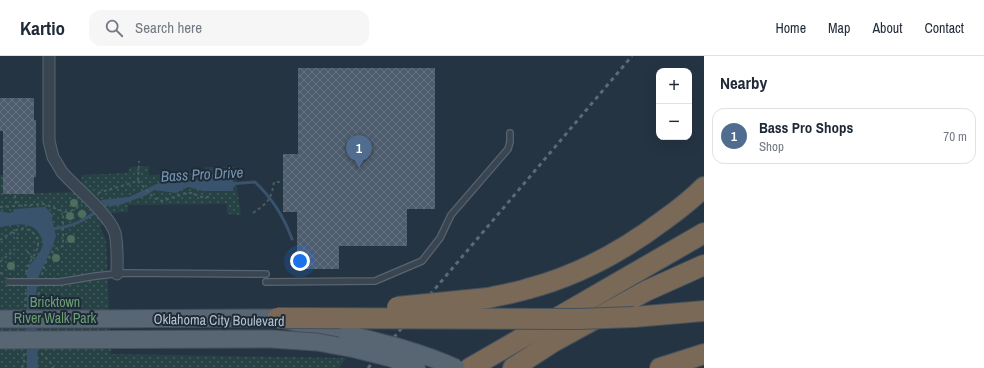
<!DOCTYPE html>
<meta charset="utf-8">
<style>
body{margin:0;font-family:"Archivo Narrow",sans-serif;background:#f6f6f7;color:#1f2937}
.controls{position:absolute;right:12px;top:12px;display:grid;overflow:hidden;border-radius:8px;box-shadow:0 4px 16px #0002}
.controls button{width:36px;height:36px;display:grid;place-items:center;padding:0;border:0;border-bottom:1px solid #e0e1e3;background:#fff;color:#1f2937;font:20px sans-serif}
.you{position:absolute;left:300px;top:205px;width:14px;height:14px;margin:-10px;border:3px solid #fff;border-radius:50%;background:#1a73e8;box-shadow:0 0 0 6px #1a73e833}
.badge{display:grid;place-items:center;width:26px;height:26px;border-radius:50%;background:#506d90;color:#fff;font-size:13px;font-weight:700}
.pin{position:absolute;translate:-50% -33px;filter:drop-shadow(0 1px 2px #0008)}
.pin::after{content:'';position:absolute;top:21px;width:14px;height:12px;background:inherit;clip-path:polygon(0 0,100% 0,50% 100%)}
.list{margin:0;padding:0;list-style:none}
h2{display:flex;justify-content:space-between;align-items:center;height:52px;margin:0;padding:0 16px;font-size:17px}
h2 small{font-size:13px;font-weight:400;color:#747a83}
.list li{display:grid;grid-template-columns:26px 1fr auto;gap:12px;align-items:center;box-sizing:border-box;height:56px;margin:0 8px 8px;padding:0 8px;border:1px solid #e0e1e3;border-radius:12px}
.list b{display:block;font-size:15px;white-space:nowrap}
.list p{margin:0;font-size:13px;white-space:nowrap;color:#747a83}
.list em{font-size:13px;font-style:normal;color:#747a83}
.icon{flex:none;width:22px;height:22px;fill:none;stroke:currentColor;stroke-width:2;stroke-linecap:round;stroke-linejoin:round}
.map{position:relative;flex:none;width:704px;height:312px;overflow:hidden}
header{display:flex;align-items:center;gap:24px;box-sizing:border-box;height:56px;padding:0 20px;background:#fff;border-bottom:1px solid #e0e1e3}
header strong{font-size:19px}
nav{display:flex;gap:22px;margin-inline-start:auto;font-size:14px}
.search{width:280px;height:36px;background:#f6f6f7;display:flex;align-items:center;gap:10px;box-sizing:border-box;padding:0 14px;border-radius:12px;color:#747a83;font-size:15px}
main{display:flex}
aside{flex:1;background:#fff}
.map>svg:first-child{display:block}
.park{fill:url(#park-dots)}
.water{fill:#3a536c}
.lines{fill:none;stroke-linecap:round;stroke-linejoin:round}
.stream{stroke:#3a536c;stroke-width:3}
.building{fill:url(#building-cross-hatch)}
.service-casing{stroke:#586470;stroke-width:8}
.minor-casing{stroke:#586470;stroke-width:13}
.primary-casing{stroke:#434f5c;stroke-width:19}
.motorway-casing{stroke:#44515d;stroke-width:22}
.path{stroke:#455f60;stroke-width:2;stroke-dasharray:3 3;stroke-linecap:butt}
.service{stroke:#394652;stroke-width:5.5}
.minor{stroke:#394652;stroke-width:11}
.primary{stroke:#586572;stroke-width:17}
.motorway{stroke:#796956;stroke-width:20}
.rail{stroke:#5b6a79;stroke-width:3;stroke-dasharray:4 4;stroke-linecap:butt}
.service-bridge-casing{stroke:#586470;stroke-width:8;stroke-linecap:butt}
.primary-bridge-casing{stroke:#434f5c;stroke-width:19;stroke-linecap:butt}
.motorway-bridge-casing{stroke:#44515d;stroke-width:22;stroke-linecap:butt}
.service-bridge{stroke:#394652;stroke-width:5.5}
.primary-bridge{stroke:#586572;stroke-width:17}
.motorway-bridge{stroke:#796956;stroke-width:20}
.tree{fill:#4d6e5e}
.labels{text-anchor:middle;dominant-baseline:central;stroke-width:4;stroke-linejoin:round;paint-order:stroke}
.park-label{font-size:14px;fill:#6d9e74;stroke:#1e2b38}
.street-label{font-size:14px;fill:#b7c1cc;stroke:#1e2b38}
.water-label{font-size:15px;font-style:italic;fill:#7594b0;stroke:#1e2b38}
</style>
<header>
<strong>Kartio</strong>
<div class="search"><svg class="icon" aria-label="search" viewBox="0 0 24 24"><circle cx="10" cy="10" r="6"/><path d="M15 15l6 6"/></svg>Search here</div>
<nav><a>Home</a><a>Map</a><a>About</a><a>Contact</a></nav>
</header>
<main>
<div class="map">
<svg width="704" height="312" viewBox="0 0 704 312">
<defs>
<pattern id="park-dots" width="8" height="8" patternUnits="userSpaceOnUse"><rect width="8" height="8" fill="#274244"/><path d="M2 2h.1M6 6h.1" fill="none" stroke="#445c5e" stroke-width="1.8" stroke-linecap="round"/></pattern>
<pattern id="building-cross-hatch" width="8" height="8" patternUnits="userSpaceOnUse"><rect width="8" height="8" fill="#4e5d6e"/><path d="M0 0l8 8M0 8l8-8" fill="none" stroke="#657282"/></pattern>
</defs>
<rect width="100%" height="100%" fill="#253443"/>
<path class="park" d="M 149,110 L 149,119 L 205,117 L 205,111 L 236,111 L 237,134 L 241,159 L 227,158 L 227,148 L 128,149 L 128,156 L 111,157 L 100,171 L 106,184 L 111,298 L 346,302 L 339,312 L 0,312 L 0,119 L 3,119 L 3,138 L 77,136 L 81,127 L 82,119 L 128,117 L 130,111 Z"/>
<g class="water">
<path d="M 233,116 L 233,135 L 203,135 L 188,131 L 176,137 L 154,134 L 147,139 L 120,149 L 110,150 L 102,147 L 101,144 L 129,141 L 159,127 L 194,125 L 215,117 Z"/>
<path d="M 45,151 L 53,159 L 52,163 L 56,180 L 52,192 L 38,222 L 36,239 L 38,312 L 27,312 L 27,215 C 30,206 39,201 42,191 C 44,187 42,183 40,179 C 32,164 14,169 0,171 L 0,155 L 8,157 L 13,156 L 14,153 Z"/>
</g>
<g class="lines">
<g class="stream">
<path d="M 229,128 L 255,126 C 272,142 284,161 292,183"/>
<path d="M 52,173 C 80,170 87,161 109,147"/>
</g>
</g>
<g class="building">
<path d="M 298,12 L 435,12 L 435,153 L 407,153 L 407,190 L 339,190 L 339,213 L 297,213 L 297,156 L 283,156 L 283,98 L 298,98 Z"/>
<path d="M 0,42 L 34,42 L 34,64 L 36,64 L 36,121 L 34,121 L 34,138 L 3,138 L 3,75 L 0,75 Z"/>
</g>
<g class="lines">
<g class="service-casing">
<g id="service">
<path d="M 60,226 L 96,220 L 124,217 L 266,218"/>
<path d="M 266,226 L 375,225 L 422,205 L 440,182 L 451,159 L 508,93 L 510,86 L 510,77"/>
</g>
</g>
<g class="minor-casing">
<path id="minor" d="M 49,0 L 49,85 L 53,101 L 62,116 C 76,132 109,158 115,177 C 118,190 117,205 117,218"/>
</g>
<g class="primary-casing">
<path id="primary" d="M 81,263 L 277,262 L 347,278"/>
</g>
<g class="motorway-casing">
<g id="motorway">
<path d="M 488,242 C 501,239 514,237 527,233 C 577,220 623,195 664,164 C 678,154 692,143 704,131"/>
<path d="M 634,261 L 704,255"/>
<path d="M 470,312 L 704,177"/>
<path d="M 513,312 L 553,286 L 646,235 L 704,209"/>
<path d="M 660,312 L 704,298"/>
</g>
</g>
<g class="path">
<path d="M 138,125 L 154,142 L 162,145 L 186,137 L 192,137 L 201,141 L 210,141"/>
<path d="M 98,137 L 138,125 L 139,105"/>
<path d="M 15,139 L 16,149"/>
<path d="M 0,151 L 44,148 L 65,156 L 71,155 L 82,149"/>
<path d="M 253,157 C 267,147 271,145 274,126 L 283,126"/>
<path d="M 13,176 L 18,183"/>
<path d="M 0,184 C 10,178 22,166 33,177 C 48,191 25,205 26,219"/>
<path d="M 27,195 L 33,203"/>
<path d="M 0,206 L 15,193"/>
<path d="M 0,217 L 6,218"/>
<path d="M 42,219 L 45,208 L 54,193 L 63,190 L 63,156"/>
<path d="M 25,251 L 26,233"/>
<path d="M 38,251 L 39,233"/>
<path d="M 41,297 L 50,306 L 53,312"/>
<path d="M 22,312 L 24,307 L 24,297"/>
</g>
<use href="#service" class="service"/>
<use href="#minor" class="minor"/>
<use href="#primary" class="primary"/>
<use href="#motorway" class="motorway"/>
<path class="rail" d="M 368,312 L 632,0"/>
<g class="service-bridge-casing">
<path id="service-bridge" d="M 7,226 L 60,226"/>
</g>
<g class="primary-bridge-casing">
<g id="primary-bridge">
<path d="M 0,263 L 81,263"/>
<path d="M 347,278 C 384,287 421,296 456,312"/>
<path d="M 0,284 L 271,283 L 317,286 L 355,293 L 391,302 L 417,312"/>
</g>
</g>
<g class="motorway-bridge-casing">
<g id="motorway-bridge">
<path d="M 397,251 L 488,242"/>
<path d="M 277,262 L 579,263 L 634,261"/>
</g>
</g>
<use href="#service-bridge" class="service-bridge"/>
<use href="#primary-bridge" class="primary-bridge"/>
<use href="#motorway-bridge" class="motorway-bridge"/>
</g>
<g class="tree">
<circle cx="74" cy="147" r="4"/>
<circle cx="82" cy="158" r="4"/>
<circle cx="70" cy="160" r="4"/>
<circle cx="71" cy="183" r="4"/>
<circle cx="56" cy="202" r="4"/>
<circle cx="11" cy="210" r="4"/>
</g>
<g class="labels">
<g class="park-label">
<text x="55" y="246">Bricktown<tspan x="55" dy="16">River Walk Park</tspan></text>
</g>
<g class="street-label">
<text transform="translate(219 264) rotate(1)">Oklahoma City Boulevard</text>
</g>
<g class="water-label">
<text transform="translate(202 118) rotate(-3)">Bass Pro Drive</text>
</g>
</g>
</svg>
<div class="controls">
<button>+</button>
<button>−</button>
</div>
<div class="you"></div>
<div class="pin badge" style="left:359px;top:112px">1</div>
</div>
<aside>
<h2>Nearby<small></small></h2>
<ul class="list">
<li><span class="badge">1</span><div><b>Bass Pro Shops</b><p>Shop</p></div><em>70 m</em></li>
</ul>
</aside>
</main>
